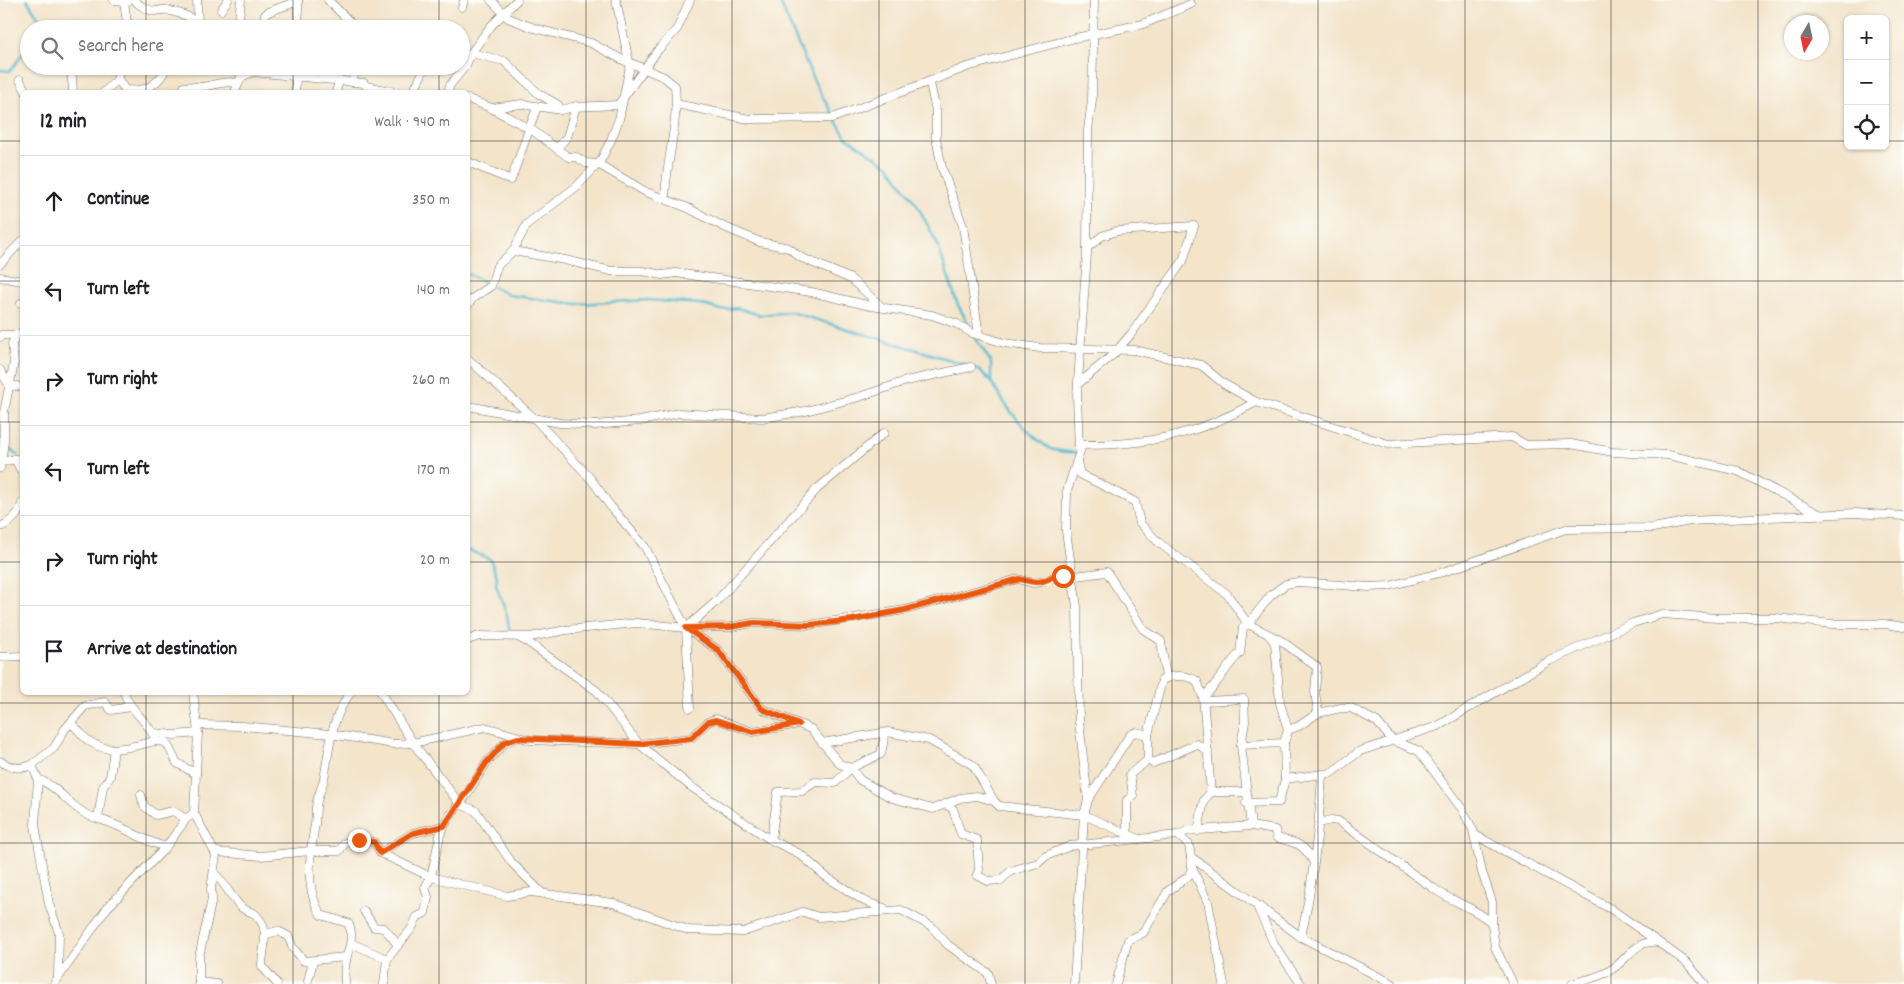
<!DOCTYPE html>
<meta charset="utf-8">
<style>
body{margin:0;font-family:Dekko,sans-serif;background:#f6f6f6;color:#202124}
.controls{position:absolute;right:15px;top:15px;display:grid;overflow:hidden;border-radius:8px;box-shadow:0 1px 4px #0004}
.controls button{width:45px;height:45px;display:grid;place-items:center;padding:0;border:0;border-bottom:1px solid #e0e0e0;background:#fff;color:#202124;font:25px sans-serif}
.compass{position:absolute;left:1784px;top:15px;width:45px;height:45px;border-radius:50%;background:#fff;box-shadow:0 1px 4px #0004;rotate:189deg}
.stop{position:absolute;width:15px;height:15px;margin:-11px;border:4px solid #ea580c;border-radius:50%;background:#fff}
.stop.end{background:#ea580c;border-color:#fff;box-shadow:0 1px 5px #0008}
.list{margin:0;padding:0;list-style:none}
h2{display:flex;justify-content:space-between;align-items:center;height:65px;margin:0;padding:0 20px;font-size:21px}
h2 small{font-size:16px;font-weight:400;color:#757577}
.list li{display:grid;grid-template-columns:32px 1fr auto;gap:15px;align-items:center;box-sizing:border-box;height:90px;padding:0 20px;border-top:1px solid #e0e0e0}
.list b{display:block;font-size:19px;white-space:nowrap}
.list em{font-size:16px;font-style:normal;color:#757577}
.icon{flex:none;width:28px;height:28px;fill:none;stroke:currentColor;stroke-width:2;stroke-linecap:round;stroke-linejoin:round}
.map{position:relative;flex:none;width:1904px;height:984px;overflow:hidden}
.search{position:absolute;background:#fff;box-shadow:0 1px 4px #0004;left:20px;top:20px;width:450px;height:55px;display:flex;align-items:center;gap:12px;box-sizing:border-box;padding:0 18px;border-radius:28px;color:#757577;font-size:19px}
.panel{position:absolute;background:#fff;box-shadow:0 1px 4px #0004;left:20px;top:90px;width:450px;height:605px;border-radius:8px}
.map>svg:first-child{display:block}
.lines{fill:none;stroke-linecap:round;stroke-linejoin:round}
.stream{stroke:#51b7cf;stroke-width:2.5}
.minor-casing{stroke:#716c63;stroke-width:9}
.minor{stroke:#fff;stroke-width:8}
.route{stroke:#ea580c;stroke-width:6}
.grid{fill:none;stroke:#2b2b2b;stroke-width:1;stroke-opacity:0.55}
</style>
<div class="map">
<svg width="1904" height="984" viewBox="0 0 1904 984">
<rect width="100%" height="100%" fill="#fdfcf7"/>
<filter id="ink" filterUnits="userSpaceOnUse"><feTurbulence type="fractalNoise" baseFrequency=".02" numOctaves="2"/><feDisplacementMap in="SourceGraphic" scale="10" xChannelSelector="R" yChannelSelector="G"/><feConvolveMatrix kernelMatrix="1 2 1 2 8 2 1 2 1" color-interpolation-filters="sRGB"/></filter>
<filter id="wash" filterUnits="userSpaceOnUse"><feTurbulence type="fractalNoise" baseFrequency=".0096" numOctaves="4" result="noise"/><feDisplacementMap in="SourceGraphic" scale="20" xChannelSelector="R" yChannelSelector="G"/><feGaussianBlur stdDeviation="1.12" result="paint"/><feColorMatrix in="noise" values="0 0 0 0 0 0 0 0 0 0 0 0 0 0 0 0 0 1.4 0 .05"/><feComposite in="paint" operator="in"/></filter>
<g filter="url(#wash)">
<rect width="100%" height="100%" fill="#f3e4ca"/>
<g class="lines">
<g class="stream">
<path d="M 27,0 L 40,20 L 52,29"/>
<path d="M 779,0 L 814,81 L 838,124 L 846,137 L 889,166 L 917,205 L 937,243 L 957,303 L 971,329"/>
<path d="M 0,70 L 10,71 L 29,45"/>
<path d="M 468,274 L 488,284"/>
<path d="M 493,287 L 509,295 L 576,304 L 648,300 L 699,304 L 721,310 L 737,308 L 760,315 L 791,312 L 967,365"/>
<path d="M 974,336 L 991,362 L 991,383"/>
<path d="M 972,367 C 989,373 996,391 1006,405 C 1017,420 1033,439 1051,449 C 1058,452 1070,452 1078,453"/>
<path d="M 0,442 L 17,455"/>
<path d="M 468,550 L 490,559 L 497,577 L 496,585 L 507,615 L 510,635"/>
</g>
</g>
</g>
<g filter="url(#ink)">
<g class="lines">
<g class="minor-casing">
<g id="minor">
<path d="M 114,0 L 128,1"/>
<path d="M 135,0 C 138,5 149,11 155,11 C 159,11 163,9 167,10 C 178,13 196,16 199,29"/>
<path d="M 197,0 L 198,25"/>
<path d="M 328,0 L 350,22 L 351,29"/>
<path d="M 491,0 L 508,18 L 534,28 L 591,43 L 621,59 L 664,77 L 675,86 C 679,124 666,161 665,199"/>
<path d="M 124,2 L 128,29"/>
<path d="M 462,7 L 464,0"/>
<path d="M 221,10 L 228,0"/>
<path d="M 128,23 L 140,29"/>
<path d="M 238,29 L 241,0"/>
<path d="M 256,29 L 263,27 L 265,15 L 268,12 L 298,1"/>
<path d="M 298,29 L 298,0"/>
<path d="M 471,53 L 504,61 L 539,94 L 558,105 L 561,110"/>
<path d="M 71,66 L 73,92"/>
<path d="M 237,66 L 241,77"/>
<path d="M 118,79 L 125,90 C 146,92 159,85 167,66"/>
<path d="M 20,80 L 26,92"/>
<path d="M 352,82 L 357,66"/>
<path d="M 930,83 L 936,111 L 936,138 L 942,168 L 963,226 L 979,335"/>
<path d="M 104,92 L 118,79 L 118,66"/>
<path d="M 183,92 L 184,87 C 189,86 195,87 200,87 C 214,86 223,80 237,83"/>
<path d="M 235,92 L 241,77 L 253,72 L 364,83 L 366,86 L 396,92"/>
<path d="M 295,92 L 297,66"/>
<path d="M 336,92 L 339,81"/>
<path d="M 413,92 L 426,66"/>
<path d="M 448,92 L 450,85 L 466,65 L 471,53 L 491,26 L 517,0"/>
<path d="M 468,99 L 491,108 L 522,104 L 561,110 L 573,107 L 618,105 L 658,50 L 677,29 L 690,0"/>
<path d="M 676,104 L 749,119 L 833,118 L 967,67 L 1075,38 L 1143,24 L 1191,4"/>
<path d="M 491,108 L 532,130 L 568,157 L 576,157 L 586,163 L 598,164 L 646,192 L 688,208 L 722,226 L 760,242 L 789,248 L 800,257 L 851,279 L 882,307"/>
<path d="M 558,147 L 567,137 L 576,106"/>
<path d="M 468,162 L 511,180 L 537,107"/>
<path d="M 513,251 L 565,260 L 611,271 L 643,271 L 662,275 L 676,273 L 811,292 L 871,306 L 932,315 L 957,324 L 972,333 L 1004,343 L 1040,348 L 1134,350 L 1201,365 L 1224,384 L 1256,402 L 1388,444 L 1512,437 L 1526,445 L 1571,444 L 1613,452 L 1668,455 L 1738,471 L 1823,516"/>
<path d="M 0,264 L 22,241"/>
<path d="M 0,277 L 22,281"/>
<path d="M 21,303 L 22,303"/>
<path d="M 468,305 L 473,298 L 491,286 L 497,266 L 513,251 L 527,224 L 576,187 L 600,162 L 611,140 L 619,119 L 630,66 L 616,0"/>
<path d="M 0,337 L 1,335 L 16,335"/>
<path d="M 468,359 L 534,418 L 591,479 L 611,507 L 645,547 L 686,628 L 718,650 L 762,709 L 811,729 L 840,764 L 851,768 L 860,780 L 892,798 L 933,809 L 960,798 L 977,796 L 994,801 L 999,806 L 1084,815 L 1139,839 L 1178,835 L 1189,845 L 1191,857 L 1301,937 L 1393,984"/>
<path d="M 0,370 L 9,385 L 22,387"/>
<path d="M 1078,384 L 1114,354 L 1131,334 L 1183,261 L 1194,226 L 1117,231 L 1102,236 L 1087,248"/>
<path d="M 468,406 L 560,423 L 595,425 L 640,421 L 679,413 L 762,418 L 806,411 L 859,397 L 906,381 L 971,367"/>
<path d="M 1079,450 L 1077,396 L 1087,253 L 1088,130 L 1092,100 L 1094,0"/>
<path d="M 15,459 L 22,472"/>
<path d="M 1,462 L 4,442 L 4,412 L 14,363 L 12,344 L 16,335 L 22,333"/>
<path d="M 1077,462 L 1080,474 L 1135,502 L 1140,523 L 1158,542 L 1227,594 L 1248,624 L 1280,640 L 1317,667 L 1315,692 L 1318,713"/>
<path d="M 0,468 L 1,462 L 15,459 L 22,460"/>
<path d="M 0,527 C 10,523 20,514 22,503"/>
<path d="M 521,639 L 529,643 L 597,691 L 639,744 L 690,786 L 771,840 L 800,854 L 825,876 L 864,901 L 884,908"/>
<path d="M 468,640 L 479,636 L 530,637 L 566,630 L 637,623 L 686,628 L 731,627 L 753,623 L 809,625 L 905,610 L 1018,579 L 1033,583 L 1048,581 L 1059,573 L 1067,577 L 1107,572 L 1143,629 L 1161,641 L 1166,678"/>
<path d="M 0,657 L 22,656"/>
<path d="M 124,692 C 130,712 150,722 156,741 L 166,742 L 177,763 L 196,774"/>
<path d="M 381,692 L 413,743 L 460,804 L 476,811 L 512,863 L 542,893"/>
<path d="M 1205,701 L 1244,699 L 1245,722 L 1241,745 L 1251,826"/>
<path d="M 690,708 L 686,628 L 717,601 L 817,489 L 884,433"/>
<path d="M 72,724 C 78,729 83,737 89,741 C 109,756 135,745 156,741"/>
<path d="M 198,725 L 242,726 L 330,734 L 394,744 L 413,743 L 485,727 L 530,740 L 639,744 L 691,738 L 708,722 L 716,719 L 753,732 L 799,724"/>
<path d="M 1288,730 L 1299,726 L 1318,713 L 1341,708 L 1351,708 L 1377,722 L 1392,740 L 1419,751 L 1462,809 L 1473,830 L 1482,872 L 1492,902 L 1492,925 L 1495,947 L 1513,984"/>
<path d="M 154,733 L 175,735 L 198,733"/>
<path d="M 822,743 L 888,732 L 929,740 L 973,765 L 994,801"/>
<path d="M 1241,745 L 1284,743"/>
<path d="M 1148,760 L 1153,763 L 1197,744 L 1208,751"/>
<path d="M 0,761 C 10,768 20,770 32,765 L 38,779 C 57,786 67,803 84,813 C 92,818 104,820 113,824 C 131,831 146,842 166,847"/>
<path d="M 32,765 L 54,748 L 65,729 L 85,706 L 105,702 L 111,710 L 130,707"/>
<path d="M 38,779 L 35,825 L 49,904 L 59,933 L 58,977"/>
<path d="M 1285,779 L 1331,773 L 1360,751 L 1438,726 L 1549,661 L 1633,623 L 1662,614 L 1717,618 L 1776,618 L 1832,624 L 1885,624 L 1904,627"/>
<path d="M 1211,792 L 1246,792"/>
<path d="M 141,795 L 144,806 L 156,815 L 173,811 L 186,819"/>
<path d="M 1088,800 L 1130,735 L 1136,732 L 1148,735"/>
<path d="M 1246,803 L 1279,802 L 1285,779 L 1284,743 L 1288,730 L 1280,703 L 1275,643 L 1269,635"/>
<path d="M 947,805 L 953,809 L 961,834 L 977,840 L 979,870 L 977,875 L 988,881 L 1001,880 L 1011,871 L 1038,863 L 1046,856 L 1070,846 L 1139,839"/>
<path d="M 194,813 L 216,855 L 211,889 L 212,899 L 199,957 L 199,984"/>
<path d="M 98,818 L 103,787 L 110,777 L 114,749"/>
<path d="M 1319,823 L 1331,820 L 1338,821 C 1370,843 1401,866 1433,888 C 1451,902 1475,907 1492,923"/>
<path d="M 1198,831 L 1204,800 L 1211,792 L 1203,697 C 1218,685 1226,666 1240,653 L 1243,627 L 1248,624 L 1271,595 L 1286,584 L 1298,582 L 1369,587 L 1389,586 L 1443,572 L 1566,529 L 1653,528 L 1690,521 L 1855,513 L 1904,516"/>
<path d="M 1127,833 L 1127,800 L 1133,796 L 1130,774 L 1148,760 L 1148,735 L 1162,680 C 1173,674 1188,675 1197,681 L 1203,697"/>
<path d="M 1178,835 L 1187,831 L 1251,826 L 1275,830 L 1277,838 C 1296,843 1303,843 1313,861"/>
<path d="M 1475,835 L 1611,909 L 1658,942"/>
<path d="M 771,840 L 778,792 L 802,791 L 815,782 L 835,783 L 851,768 L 881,754 L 885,733"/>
<path d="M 216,852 L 261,856 L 310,851 L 339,851 L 345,843 L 359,840 L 374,842 L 380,853 L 431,877 L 507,896 L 531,892 L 613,903 L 688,930 L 743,932 L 803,912 L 819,917 L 901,910 L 931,926 L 948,945 L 988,973 L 991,984"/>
<path d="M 380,853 L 413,833 L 444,826"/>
<path d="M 1192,868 L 1208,902 L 1224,984"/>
<path d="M 215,874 C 226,884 231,898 241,907 C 245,911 251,911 255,914 C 272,929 262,948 262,966 L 277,984"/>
<path d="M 1257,906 L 1275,946 L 1301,984"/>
<path d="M 364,911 L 374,927 L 384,928 L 398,945"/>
<path d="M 266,934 L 278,931 L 288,936 L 293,948 L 304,961 L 346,957"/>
<path d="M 1301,937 C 1313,883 1319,829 1322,775"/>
<path d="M 351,943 L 387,959"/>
<path d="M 308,981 L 313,961"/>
<path d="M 199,982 L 217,984"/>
<path d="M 54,984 L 107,908 L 166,847 L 186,819 L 194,813 L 198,733 L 193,692"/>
<path d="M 345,984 C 345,979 344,973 345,967 C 346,953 356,937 348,923 L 321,915 C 304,888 310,854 315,824 C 316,817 315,809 317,801 C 319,794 322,787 324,779 C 330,747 330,719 351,692"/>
<path d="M 384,984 L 387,959 L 412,928 L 417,917 L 425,913 L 428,897 L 425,888 L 431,877 L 440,835 L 450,815 L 466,796 L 487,762 L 505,743 L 518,737"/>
<path d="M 1074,984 L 1084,815 L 1088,800 L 1079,721 L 1077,607 L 1066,531 L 1067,491 L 1082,445 C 1149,445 1198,435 1256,402"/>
<path d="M 1116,984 L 1128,940 L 1143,933 L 1168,891 L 1189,876 L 1192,868 L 1191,857"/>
<path d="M 1572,984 C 1584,980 1598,978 1609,971 C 1629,960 1633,940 1658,942 L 1686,962 L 1705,984"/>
</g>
</g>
<use href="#minor" class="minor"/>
</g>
</g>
<g class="lines" filter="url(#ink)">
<path class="route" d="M 359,840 L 374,842 L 380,853 L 413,833 L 444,826 L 487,762 L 505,742 L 518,738 L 639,744 L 691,738 L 708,722 L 716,720 L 753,732 L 799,724 L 762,709 L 718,650 L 686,628 L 730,627 L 753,623 L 809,625 L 852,620 L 905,610 L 1020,579 C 1036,584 1044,583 1057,574 L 1063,576"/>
</g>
<path class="grid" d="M 146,0 L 146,29M 293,0 L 293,29M 439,0 L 439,29M 586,0 L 586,984M 732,0 L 732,984M 879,0 L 879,984M 1025,0 L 1025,984M 1172,0 L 1172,984M 1318,0 L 1318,984M 1465,0 L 1465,984M 1611,0 L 1611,984M 1758,0 L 1758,984M 146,66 L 146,92M 293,66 L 293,92M 439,66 L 439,92M 0,141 L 22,141M 468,141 L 1848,141M 1885,141 L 1904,141M 0,281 L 22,281M 468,281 L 1904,281M 0,422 L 22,422M 468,422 L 1904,422M 0,562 L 22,562M 468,562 L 1904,562M 146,692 L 146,984M 293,692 L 293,984M 439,692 L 439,984M 0,703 L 1904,703M 0,843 L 1904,843"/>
</svg>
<div class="controls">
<button>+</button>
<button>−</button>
<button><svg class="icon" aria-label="locate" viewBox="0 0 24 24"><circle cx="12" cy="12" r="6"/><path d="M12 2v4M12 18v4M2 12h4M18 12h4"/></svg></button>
</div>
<svg class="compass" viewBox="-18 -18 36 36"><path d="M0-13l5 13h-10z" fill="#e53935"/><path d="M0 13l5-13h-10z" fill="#757577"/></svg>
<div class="stop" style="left:1063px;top:576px"></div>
<div class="stop end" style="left:359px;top:840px"></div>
<div class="search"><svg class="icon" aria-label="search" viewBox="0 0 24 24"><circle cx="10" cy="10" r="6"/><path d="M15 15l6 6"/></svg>Search here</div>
<section class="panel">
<h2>12 min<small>Walk · 940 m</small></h2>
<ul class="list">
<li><svg class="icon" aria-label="ahead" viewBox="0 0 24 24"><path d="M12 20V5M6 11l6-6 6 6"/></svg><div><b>Continue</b></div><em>350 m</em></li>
<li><svg class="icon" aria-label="left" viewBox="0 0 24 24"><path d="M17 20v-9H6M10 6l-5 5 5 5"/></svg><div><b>Turn left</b></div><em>140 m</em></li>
<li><svg class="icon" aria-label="right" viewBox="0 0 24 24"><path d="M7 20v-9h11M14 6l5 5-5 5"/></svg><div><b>Turn right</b></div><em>260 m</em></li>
<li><svg class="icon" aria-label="left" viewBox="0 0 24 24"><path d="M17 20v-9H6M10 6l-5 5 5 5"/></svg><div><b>Turn left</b></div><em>170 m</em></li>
<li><svg class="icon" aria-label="right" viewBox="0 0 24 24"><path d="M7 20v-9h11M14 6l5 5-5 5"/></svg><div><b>Turn right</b></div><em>20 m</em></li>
<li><svg class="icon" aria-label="arrive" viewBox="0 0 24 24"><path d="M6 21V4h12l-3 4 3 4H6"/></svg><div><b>Arrive at destination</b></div></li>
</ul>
</section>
</div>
